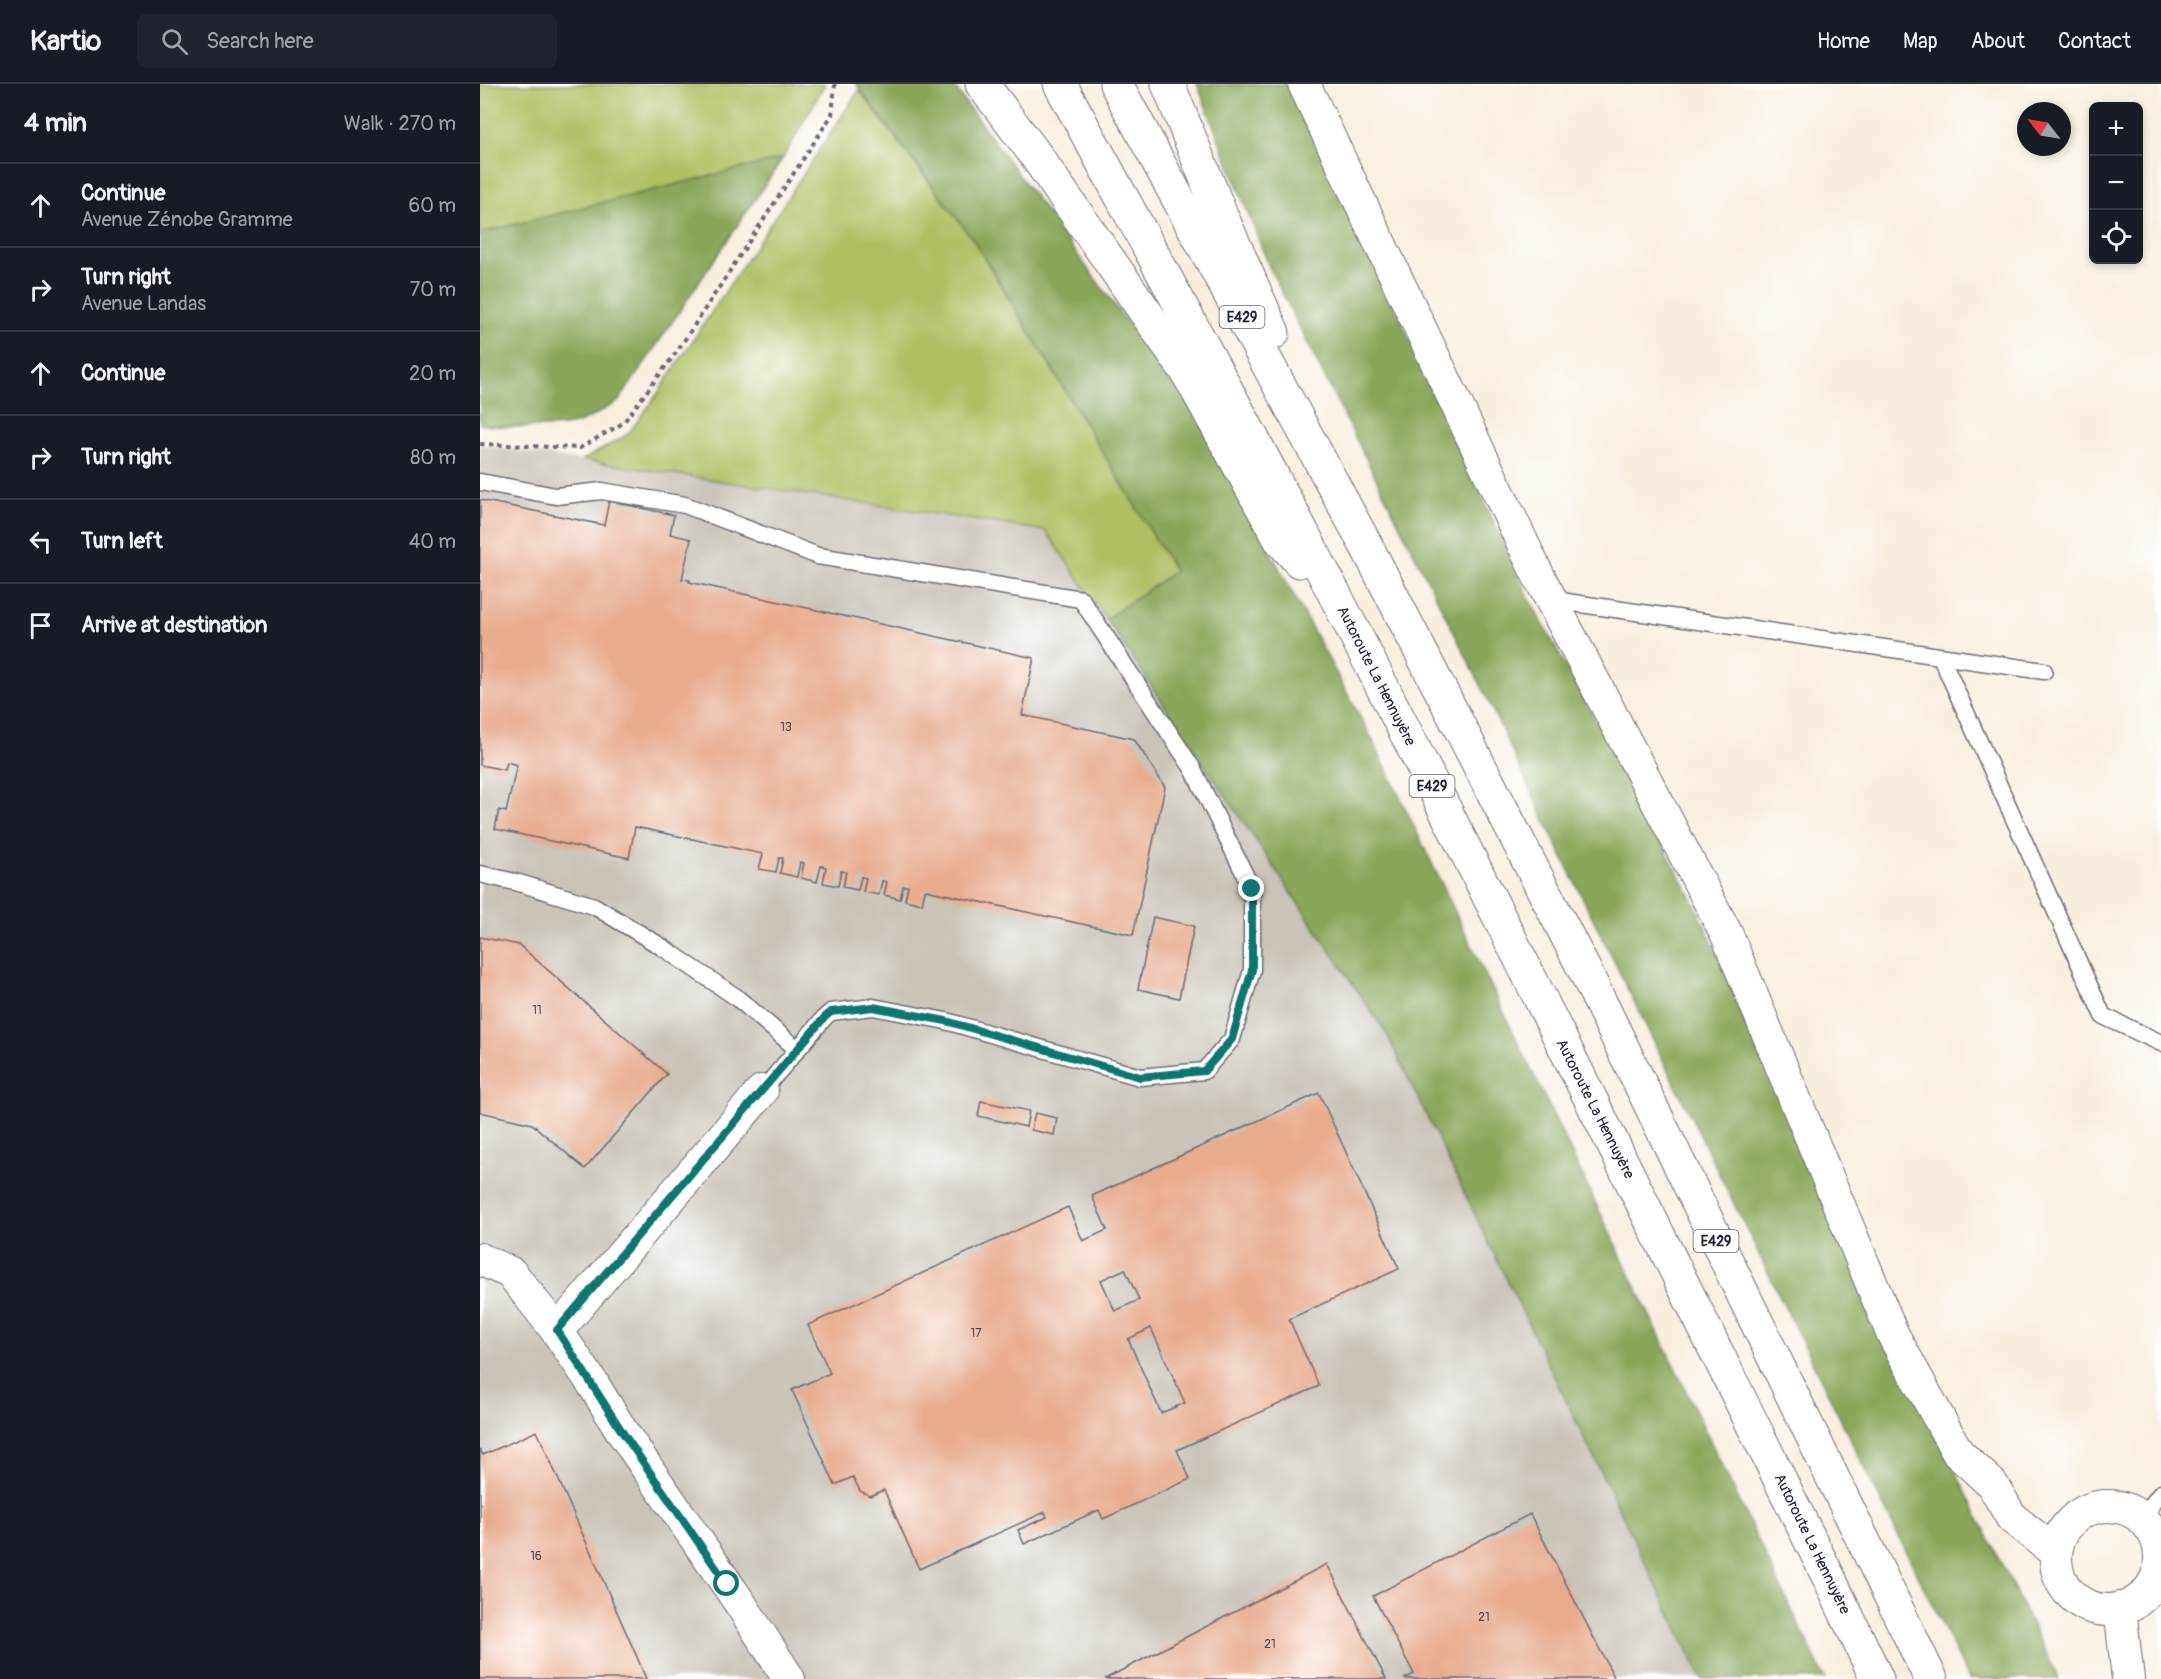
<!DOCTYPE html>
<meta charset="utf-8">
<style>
body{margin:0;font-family:Pangolin,sans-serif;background:#20242c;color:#f1f3f6}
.controls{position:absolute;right:18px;top:18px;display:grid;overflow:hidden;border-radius:9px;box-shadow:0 3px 9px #0003}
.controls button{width:54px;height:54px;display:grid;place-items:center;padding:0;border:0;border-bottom:2px solid #363941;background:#171b24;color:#f1f3f6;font:30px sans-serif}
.compass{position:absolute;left:1537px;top:18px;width:54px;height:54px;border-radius:50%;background:#171b24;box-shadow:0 3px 9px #0003;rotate:301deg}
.stop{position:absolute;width:18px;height:18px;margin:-14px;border:4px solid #0f766e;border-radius:50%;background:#fff}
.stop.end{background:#0f766e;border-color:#fff;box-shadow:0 2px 6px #0008}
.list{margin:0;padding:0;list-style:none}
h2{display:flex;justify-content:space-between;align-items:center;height:78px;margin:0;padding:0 24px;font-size:26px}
h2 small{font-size:20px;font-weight:400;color:#9ea1a6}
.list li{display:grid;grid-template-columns:39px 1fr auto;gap:18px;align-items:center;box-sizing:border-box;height:84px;padding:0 24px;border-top:2px solid #363941}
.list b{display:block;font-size:22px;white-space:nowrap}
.list p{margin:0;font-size:20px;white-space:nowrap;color:#9ea1a6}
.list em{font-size:20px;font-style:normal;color:#9ea1a6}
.icon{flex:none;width:33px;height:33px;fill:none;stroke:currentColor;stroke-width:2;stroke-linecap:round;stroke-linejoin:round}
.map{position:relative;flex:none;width:1681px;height:1595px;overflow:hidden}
header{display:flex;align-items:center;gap:36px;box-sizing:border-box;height:84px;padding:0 30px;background:#171b24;border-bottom:2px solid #363941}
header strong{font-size:28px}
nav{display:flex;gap:33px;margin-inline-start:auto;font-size:21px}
.search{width:420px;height:54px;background:#20242c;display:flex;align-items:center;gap:15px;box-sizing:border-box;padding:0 21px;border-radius:9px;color:#9ea1a6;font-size:22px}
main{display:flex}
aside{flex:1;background:#171b24}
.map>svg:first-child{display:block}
.industrial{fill:#c9c3b8}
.green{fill:#afc064;stroke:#687150;stroke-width:1.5}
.forest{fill:#8ba65a;stroke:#56644a;stroke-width:1.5}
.building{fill:#e7ac8e;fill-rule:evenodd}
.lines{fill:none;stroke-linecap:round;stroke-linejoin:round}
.service-casing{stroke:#6d6a74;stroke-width:19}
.minor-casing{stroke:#6d6a74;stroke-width:34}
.motorway-casing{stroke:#6d6a74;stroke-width:35}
.path{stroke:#6d6a74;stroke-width:4;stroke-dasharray:4.5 4.5;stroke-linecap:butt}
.service{stroke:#fff;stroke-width:16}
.minor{stroke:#fff;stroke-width:32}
.motorway{stroke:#fff;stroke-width:33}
.route{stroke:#0f766e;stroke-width:8}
.labels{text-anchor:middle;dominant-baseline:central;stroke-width:4.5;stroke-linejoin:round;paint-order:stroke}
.number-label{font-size:12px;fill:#534450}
.shield{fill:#fff;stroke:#646476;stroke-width:1.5}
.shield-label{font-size:14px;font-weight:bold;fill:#22223b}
.street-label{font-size:15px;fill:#22223b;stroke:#fff}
</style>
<header>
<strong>Kartio</strong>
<div class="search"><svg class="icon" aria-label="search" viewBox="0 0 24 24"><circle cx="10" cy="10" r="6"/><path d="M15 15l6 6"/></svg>Search here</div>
<nav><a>Home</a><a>Map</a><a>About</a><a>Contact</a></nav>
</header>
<main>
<aside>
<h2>4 min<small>Walk · 270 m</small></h2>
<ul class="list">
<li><svg class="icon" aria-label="ahead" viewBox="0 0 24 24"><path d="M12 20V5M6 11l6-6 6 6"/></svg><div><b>Continue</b><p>Avenue Zénobe Gramme</p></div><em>60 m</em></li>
<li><svg class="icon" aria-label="right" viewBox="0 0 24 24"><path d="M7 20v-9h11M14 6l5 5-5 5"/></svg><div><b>Turn right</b><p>Avenue Landas</p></div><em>70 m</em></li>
<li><svg class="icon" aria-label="ahead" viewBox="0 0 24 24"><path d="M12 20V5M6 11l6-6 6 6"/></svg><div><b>Continue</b></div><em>20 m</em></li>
<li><svg class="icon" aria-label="right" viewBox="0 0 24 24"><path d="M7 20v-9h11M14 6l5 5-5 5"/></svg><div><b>Turn right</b></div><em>80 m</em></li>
<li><svg class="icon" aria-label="left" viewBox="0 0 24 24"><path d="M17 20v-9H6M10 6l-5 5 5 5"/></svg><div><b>Turn left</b></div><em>40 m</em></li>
<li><svg class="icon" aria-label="arrive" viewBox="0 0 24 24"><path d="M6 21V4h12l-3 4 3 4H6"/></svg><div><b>Arrive at destination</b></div></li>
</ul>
</aside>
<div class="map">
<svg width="1681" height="1595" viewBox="0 0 1681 1595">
<rect width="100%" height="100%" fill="#fff"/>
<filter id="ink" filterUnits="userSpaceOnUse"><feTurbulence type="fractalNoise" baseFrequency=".0167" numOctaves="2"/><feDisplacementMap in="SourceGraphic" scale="12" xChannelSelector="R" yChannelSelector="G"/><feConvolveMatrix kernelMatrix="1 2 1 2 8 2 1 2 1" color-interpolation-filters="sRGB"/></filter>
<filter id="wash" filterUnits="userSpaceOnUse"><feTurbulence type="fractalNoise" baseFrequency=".008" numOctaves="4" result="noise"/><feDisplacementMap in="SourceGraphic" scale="24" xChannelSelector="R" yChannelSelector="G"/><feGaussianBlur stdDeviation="1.35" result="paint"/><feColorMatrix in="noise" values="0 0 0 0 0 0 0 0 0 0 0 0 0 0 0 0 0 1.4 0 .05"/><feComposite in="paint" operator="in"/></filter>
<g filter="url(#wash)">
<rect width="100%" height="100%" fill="#f8efdf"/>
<path class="industrial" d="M 0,361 L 566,447 L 906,949 L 1222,1595 L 0,1595 Z"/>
<g class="green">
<path d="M 0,0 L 345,0 L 303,74 L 0,149 Z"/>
<path d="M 379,6 L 494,157 L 695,487 L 626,535 L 566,447 L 103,376 L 147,351 L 172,318 Z"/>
</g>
<g class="forest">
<path d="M 376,0 L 472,0 L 717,333 L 891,653 L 1345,1595 L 1222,1595 L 906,949 L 626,535 L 695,487 L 494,157 Z"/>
<path d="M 717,0 L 812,0 L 1049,514 L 1215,820 L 1419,1274 L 1579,1595 L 1489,1595 L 1076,760 L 1002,604 L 790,185 Z"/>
<path d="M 303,74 L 139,317 C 126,324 112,334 98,339 C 82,345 17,344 0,340 L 0,149 Z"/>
</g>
<g id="blocks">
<g class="building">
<path d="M 0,416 L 124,441 L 129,417 L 194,431 L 190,450 L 211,455 L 202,495 L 210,496 L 209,498 L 554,574 L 542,631 L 654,655 L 685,703 L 653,851 L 445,806 L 442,820 L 425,816 L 428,802 L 423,802 L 420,815 L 404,811 L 407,798 L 402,797 L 399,811 L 383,808 L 386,794 L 381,793 L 378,806 L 363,803 L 366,788 L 361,787 L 358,802 L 343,799 L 346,783 L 341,782 L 337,798 L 321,794 L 324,779 L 320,778 L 317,793 L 300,789 L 303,774 L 299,774 L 296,788 L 279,785 L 283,770 L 155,743 L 149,774 L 15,745 L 19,726 L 26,728 L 37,681 L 27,678 L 25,686 L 0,681 Z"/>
<path d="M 673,833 L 714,842 L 699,914 L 658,905 Z"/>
<path d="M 0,853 L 39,861 L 187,990 L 105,1085 L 52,1040 L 0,1028 Z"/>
<path d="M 839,1009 L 919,1185 L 809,1235 L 839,1302 L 697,1366 L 710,1395 L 623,1435 L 619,1426 L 544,1460 L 538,1446 L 567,1433 L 565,1428 L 439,1485 L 404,1406 L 390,1412 L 380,1407 L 373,1393 L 355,1401 L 312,1306 L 350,1289 L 328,1241 L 588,1123 L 603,1157 L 627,1146 L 612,1112 ZM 645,1185 L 659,1216 L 635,1227 L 621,1196 ZM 671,1244 L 705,1319 L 681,1329 L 648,1255 Z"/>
<path d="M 501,1017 L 549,1027 L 546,1043 L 498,1032 Z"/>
<path d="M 555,1029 L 577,1034 L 574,1051 L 551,1046 Z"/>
<path d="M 57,1347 L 157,1573 L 166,1595 L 0,1595 L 0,1365 L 3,1371 Z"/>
<path d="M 1050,1430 L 1135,1595 L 924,1595 L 934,1590 L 893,1512 Z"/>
<path d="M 847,1480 L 906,1595 L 625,1595 Z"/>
</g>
</g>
</g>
<g filter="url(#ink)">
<use href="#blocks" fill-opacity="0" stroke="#6d6a74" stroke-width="1.5"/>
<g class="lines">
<g class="service-casing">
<g id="service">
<path d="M 0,398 L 76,412 L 122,407 L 205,421 L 338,472 L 601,515 L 713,685 L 772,805 L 772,886 L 752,955 L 724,987 L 660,993 L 466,937 L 393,923 L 351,928 L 344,934 L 282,1007"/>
<path d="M 1073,516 L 1564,587"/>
<path d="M 1461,573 L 1623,932 L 1681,959"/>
<path d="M 0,790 L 39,799 L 114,822 L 182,863 L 256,913 L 317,965"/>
<path d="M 1662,1434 L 1681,1409"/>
</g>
</g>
<g class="minor-casing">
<g id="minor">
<path d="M 824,0 L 1055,485 L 1247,851 L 1412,1249 L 1478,1369 L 1512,1400 L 1532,1434 L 1576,1469"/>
<path d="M 0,1175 L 31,1189 L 77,1247 L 113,1300 L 143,1349 L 260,1519 L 309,1595"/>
<path d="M 77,1247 L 282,1007"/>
<circle cx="1628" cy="1474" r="52"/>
<path d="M 1640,1524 L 1648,1595"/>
</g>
</g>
<g class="motorway-casing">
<g id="motorway">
<path d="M 502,0 L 552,66 L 706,286 L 800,455 L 819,477"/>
<path d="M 580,0 C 663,153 748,306 829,461 C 1007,803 1177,1149 1349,1494 L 1397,1595"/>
<path d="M 636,0 L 888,465 L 1105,887 L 1451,1595"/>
<path d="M 688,0 L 738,124 L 793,249"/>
</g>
</g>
<path class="path" d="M 0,360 L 100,364 L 143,339 L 198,266 L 352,31 L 355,0"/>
<use href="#service" class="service"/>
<use href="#minor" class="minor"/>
<use href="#motorway" class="motorway"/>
</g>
</g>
<g class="lines" filter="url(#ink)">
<path class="route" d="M 247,1500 L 143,1349 L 77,1246 L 344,934 L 351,928 L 393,923 L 466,937 L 660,993 L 724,987 L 752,955 L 772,886 L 772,805"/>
</g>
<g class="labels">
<g class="number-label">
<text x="306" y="643">13</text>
<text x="57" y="926">11</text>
<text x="496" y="1249">17</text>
<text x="56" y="1472">16</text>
<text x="1004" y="1533">21</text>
<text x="790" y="1560">21</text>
</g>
<g class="shield">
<rect x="739.5" y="222" width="45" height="22" rx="4.5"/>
<rect x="929.5" y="691" width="45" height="22" rx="4.5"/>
<rect x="1213.5" y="1146" width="45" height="22" rx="4.5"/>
</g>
<g class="shield-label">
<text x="762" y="233">E429</text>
<text x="952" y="702">E429</text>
<text x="1236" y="1157">E429</text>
</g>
<g class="street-label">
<text transform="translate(896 592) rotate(63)">Autoroute La Hennuyère</text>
<text transform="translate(1115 1025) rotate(63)">Autoroute La Hennuyère</text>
<text transform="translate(1332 1460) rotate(64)">Autoroute La Hennuyère</text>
</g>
</g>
</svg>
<div class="controls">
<button>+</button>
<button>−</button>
<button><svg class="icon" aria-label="locate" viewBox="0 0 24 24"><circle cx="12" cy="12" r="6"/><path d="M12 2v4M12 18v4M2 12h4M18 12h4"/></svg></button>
</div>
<svg class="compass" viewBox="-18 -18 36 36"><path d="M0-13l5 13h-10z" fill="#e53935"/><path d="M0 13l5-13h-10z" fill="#9ea1a6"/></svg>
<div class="stop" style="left:247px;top:1500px"></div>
<div class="stop end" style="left:772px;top:805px"></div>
</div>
</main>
